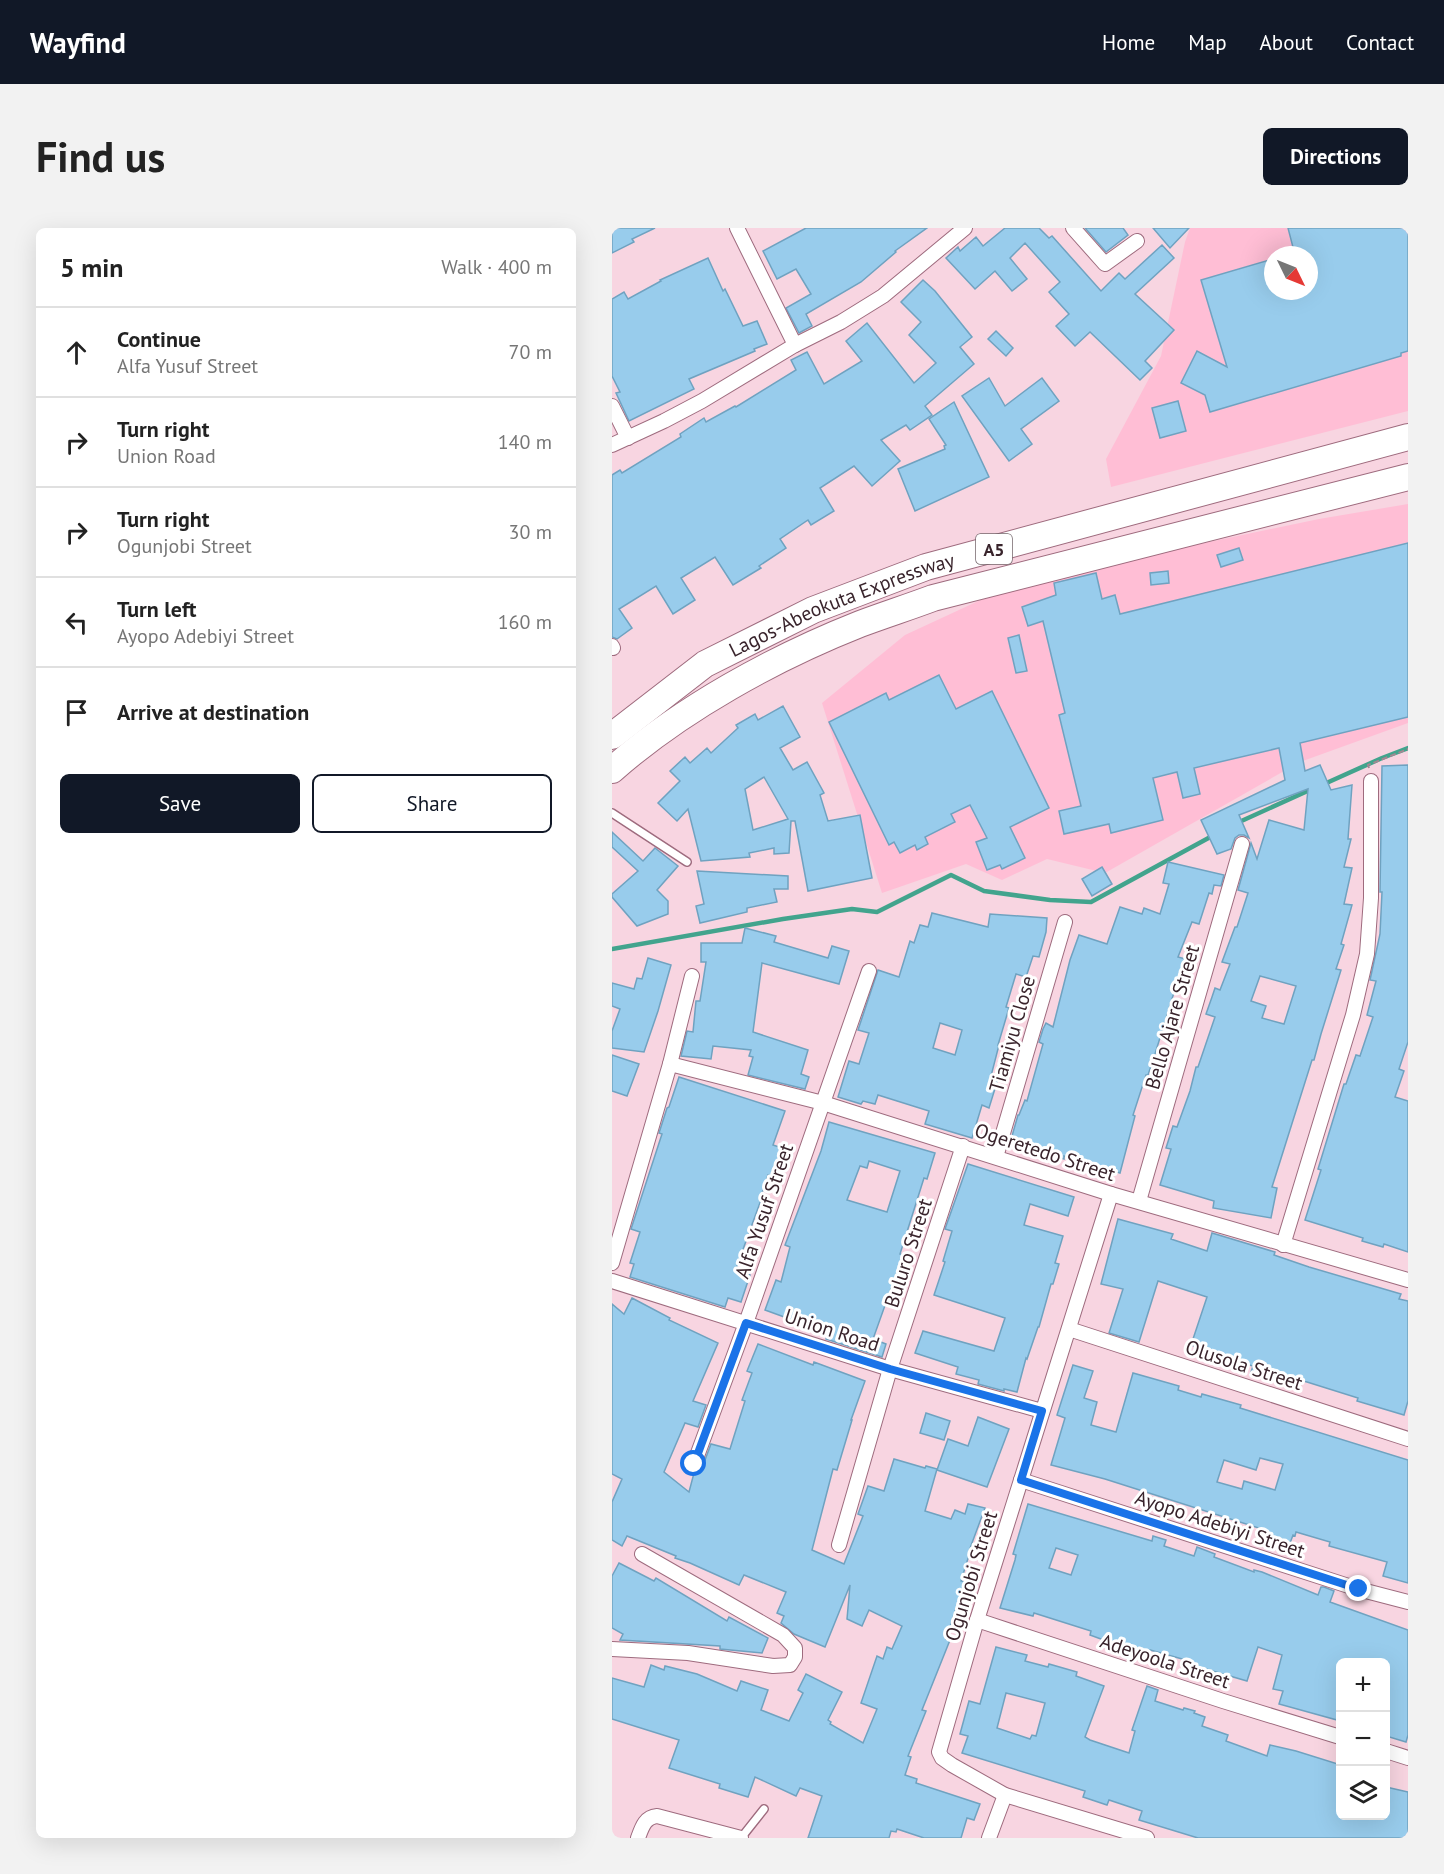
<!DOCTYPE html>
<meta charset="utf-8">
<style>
body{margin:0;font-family:"PT Sans",sans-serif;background:#f2f2f2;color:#222}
.controls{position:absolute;right:18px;bottom:18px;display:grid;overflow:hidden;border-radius:9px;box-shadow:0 6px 24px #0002}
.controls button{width:54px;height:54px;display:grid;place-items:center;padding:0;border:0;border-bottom:2px solid #e0e0e0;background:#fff;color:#222;font:30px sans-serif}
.compass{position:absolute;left:652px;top:18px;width:54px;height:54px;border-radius:50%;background:#fff;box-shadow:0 6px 24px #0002;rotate:133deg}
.stop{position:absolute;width:18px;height:18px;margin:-14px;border:4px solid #1a73e8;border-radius:50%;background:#fff}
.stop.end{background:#1a73e8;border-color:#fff;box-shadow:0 2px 6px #0008}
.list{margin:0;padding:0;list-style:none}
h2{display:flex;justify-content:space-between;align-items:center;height:78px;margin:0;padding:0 24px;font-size:26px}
h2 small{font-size:20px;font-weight:400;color:#767676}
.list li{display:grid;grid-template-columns:39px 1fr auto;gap:18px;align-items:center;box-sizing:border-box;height:90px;padding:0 24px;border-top:2px solid #e0e0e0}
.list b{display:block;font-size:22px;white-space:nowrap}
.list p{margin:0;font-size:20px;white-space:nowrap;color:#767676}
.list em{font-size:20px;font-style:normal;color:#767676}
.actions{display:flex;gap:12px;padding:18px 24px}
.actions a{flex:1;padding:14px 0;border:2px solid #111827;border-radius:9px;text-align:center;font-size:21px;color:#111827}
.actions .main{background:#111827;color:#fff}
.icon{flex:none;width:33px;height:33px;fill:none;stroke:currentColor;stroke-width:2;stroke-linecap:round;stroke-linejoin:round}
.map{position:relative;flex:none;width:796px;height:1610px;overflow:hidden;border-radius:9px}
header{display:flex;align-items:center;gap:36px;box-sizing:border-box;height:84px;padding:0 30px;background:#111827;color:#fff}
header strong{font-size:28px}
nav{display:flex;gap:33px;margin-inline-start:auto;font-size:21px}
.intro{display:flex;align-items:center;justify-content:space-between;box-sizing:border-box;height:144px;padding:0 36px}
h1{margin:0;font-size:42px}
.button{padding:15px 27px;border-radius:9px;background:#111827;color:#fff;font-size:21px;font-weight:700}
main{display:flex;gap:36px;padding:0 36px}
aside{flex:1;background:#fff;border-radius:9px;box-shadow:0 6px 24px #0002}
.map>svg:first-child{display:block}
.built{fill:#ffbed5;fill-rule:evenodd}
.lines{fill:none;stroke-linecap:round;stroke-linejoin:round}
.stream{stroke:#42a48d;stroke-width:4.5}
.building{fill:#98ccec;stroke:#6fa2c0;stroke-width:1.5;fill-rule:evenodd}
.lane-casing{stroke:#9e6b7e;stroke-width:10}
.street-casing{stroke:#9e6b7e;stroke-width:16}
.highway-casing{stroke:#9e6b7e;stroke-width:28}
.path{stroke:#a48792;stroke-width:2;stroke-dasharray:6 3;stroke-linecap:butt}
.lane{stroke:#fff;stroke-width:7}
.street{stroke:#fff;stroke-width:14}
.highway{stroke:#fff;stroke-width:26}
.route{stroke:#1a73e8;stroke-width:8}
.labels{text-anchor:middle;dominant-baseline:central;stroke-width:6;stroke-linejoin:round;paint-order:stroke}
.shield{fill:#fff;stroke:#74666b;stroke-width:1.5}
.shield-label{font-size:18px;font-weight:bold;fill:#39242c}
.street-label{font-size:20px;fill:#39242c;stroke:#fff}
</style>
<header>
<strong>Wayfind</strong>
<nav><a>Home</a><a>Map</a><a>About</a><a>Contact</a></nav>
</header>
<div class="intro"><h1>Find us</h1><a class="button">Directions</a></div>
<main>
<aside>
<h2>5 min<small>Walk · 400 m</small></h2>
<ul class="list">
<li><svg class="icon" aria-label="ahead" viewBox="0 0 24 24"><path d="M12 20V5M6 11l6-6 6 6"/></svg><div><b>Continue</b><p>Alfa Yusuf Street</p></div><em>70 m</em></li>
<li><svg class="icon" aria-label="right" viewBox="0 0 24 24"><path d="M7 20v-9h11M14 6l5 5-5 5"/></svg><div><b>Turn right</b><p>Union Road</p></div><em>140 m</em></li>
<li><svg class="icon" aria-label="right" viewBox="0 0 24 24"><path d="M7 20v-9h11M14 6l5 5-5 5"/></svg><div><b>Turn right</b><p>Ogunjobi Street</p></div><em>30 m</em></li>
<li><svg class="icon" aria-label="left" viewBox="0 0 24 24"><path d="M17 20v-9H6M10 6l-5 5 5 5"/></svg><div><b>Turn left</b><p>Ayopo Adebiyi Street</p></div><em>160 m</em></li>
<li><svg class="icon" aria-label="arrive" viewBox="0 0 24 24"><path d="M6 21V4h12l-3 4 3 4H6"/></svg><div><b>Arrive at destination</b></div></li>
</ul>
<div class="actions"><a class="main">Save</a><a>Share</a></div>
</aside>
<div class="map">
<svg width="796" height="1610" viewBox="0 0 796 1610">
<rect width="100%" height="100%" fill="#f8d5e1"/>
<g class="built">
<path d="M 578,0 L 796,0 L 796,183 L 499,259 L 494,231 L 549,128 L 573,14 ZM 661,27 L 697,27 L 697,63 L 661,63 Z"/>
<path d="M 796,276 L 796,495 L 688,534 L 493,645 L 435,631 L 390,652 L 354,636 L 270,665 L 210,475 L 293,407 L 375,369 L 535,327 L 707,291 Z"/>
</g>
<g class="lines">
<g class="stream">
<path d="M 710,557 L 770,530 L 796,520"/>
<path d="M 625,595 L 700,561"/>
<path d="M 0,721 L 171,691 L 240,681 L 265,684 L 339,647 L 372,663 L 438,672 L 479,674 L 602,607"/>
</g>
</g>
<g class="building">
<path d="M 0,0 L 43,0 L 20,11 L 22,14 L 0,25 Z"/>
<path d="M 194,0 L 315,0 L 283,23 L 284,24 L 249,54 L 194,86 L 200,98 L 187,105 L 174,80 L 199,66 L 184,41 L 165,51 L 151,23 Z"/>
<path d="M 393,0 L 427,0 L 437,10 L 440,8 L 489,63 L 507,45 L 513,51 L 550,17 L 562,30 L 523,66 L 562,102 L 533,133 L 540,140 L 528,152 L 478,104 L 463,118 L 444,98 L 457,86 L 437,64 L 448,54 L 413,15 L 398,30 L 415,51 L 400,63 L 383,43 L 363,61 L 334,30 L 346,19 L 348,23 L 364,9 L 371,18 Z"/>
<path d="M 473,0 L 511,0 L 516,7 L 494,24 Z"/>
<path d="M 541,0 L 577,0 L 558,20 Z"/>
<path d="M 676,0 L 796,0 L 796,123 L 789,125 L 789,128 L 598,184 L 593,167 L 569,155 L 585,123 L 615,139 L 589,52 L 661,31 L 661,63 L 697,63 L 697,27 L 683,27 Z"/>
<path d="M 96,30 L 111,63 L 113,61 L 131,98 L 145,93 L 155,116 L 142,121 L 143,123 L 77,151 L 82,161 L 17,193 L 4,165 L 8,164 L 0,148 L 0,71 L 12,64 L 16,71 L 49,53 L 48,52 Z"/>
<path d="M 311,52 L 323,63 L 360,109 L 348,119 L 362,136 L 313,178 L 320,187 L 298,202 L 294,197 L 269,212 L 288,233 L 260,258 L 242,238 L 208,260 L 222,283 L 199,297 L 196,292 L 168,311 L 174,320 L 147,338 L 149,340 L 121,357 L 103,329 L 69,350 L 83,372 L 61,386 L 44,358 L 7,381 L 20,400 L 5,411 L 0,409 L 0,247 L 8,242 L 10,245 L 69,209 L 68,206 L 92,190 L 94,194 L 123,178 L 124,179 L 184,142 L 179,132 L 195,124 L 212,156 L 250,133 L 234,113 L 255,95 L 302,155 L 324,135 L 297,107 L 309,94 L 289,74 Z"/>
<path d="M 384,103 L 401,120 L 394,128 L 376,111 Z"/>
<path d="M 377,150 L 393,178 L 430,150 L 447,173 L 409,201 L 420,216 L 397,233 L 350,168 Z"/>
<path d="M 566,173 L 574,203 L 548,210 L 540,180 Z"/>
<path d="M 342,174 L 377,249 L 303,283 L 286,241 L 333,221 L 332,218 L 334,217 L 317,191 Z"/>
<path d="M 796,315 L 796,489 L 688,515 L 693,543 L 708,537 L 719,562 L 740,557 L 736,611 L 739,611 L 732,639 L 740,640 L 732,676 L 740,677 L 729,716 L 732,717 L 724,741 L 729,742 L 709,806 L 702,832 L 700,832 L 660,959 L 665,960 L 659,990 L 601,980 L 602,973 L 548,957 L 559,921 L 554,920 L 561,898 L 565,899 L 578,863 L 584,839 L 586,839 L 603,789 L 594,786 L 600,769 L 603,760 L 608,762 L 618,736 L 610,734 L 623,699 L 625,699 L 636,665 L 626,662 L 639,615 L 645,631 L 657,592 L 692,602 L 696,561 L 627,587 L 637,610 L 632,607 L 627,607 L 623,610 L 619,621 L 605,626 L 589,592 L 673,552 L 667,520 L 582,540 L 588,566 L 571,570 L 565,544 L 541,550 L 551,592 L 499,605 L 497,596 L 452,606 L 447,583 L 469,578 L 447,487 L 453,485 L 431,393 L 416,398 L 410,379 L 444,367 L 442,355 L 484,345 L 490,371 L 503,367 L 508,386 ZM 648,748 L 684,758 L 672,796 L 650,790 L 654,778 L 639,773 Z"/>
<path d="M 627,320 L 631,332 L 609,339 L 605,327 Z"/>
<path d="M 556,343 L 557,355 L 539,357 L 538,345 Z"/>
<path d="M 407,407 L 415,443 L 404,445 L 396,410 Z"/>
<path d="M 327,447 L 344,481 L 380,463 L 437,580 L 398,599 L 413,630 L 390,641 L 388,637 L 375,642 L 364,614 L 375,610 L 358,577 L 339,586 L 343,594 L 313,609 L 316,616 L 305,622 L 303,617 L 288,625 L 282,614 L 277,617 L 217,494 L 274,465 L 277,472 Z"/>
<path d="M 171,478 L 188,509 L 168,520 L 181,542 L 195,534 L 212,565 L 208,567 L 216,593 L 248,587 L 260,650 L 196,663 L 183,593 L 179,593 L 177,625 L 162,626 L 162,620 L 137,625 L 138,629 L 89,633 L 76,581 L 65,593 L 46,575 L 68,553 L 58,543 L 73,529 L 78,535 L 95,520 L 99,525 L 126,500 L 124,497 L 143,486 L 146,492 ZM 152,549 L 176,591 L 141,602 L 133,561 Z"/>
<path d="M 796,537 L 796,814 L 787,841 L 792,843 L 783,869 L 796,873 L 796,1024 L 772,1016 L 771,1019 L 750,1013 L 751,1010 L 693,992 L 709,942 L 706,941 L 732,856 L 734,856 L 744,827 L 748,828 L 761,789 L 755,787 L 764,753 L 758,752 L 768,706 L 770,664 L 768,664 L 770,538 Z"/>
<path d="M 0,604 L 31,633 L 43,620 L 66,638 L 45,662 L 56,673 L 56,686 L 25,698 L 0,669 L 0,666 L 26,643 L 0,619 Z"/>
<path d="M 556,634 L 612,647 L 609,658 L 602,657 L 600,666 L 597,665 L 587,696 L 580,694 L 566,729 L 581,733 L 573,760 L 564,758 L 543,826 L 536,847 L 534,847 L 521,887 L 523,888 L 508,945 L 452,928 L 452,931 L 398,915 L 406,887 L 407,887 L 413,872 L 415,873 L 431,816 L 427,814 L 431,801 L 434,795 L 441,799 L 458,732 L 467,707 L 495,716 L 508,679 L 530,686 L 532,680 L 548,686 L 557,656 L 551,655 Z"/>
<path d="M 490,639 L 500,656 L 480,668 L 470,651 Z"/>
<path d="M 85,643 L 176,648 L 176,661 L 162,661 L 165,674 L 135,680 L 135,684 L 88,695 L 84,678 L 92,676 Z"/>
<path d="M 320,685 L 376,699 L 378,686 L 435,690 L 434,704 L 427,729 L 421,728 L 414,749 L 404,746 L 394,779 L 397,780 L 386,817 L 387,817 L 379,848 L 386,851 L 377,880 L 370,877 L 360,910 L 313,896 L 317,883 L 266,867 L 263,876 L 251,873 L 249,876 L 226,869 L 237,833 L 247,836 L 257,805 L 246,802 L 266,742 L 287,749 L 298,713 L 302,715 L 308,697 L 316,699 ZM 328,795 L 350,802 L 343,827 L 321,820 Z"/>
<path d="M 133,700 L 164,708 L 162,714 L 216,730 L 220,718 L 237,723 L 227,756 L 150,735 L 141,804 L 196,822 L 189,846 L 197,849 L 193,861 L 136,847 L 141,829 L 137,828 L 139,822 L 101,818 L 99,831 L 69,828 L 75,803 L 81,804 L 84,773 L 88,773 L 94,734 L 89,734 L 89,715 L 130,715 Z"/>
<path d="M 36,730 L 59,737 L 46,783 L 32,824 L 0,820 L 0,803 L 8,781 L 0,778 L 0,755 L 22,761 L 25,750 L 30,751 Z"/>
<path d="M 0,827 L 27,836 L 15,868 L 0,863 Z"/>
<path d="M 67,849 L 173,883 L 161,917 L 170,920 L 160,948 L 156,947 L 148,971 L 149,972 L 125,1038 L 125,1042 L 138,1047 L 129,1074 L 116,1070 L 113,1079 L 18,1049 L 22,1036 L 18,1035 L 28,1004 L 19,1001 L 50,906 L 47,905 L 55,880 L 57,879 Z"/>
<path d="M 217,894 L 323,925 L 315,951 L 312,950 L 288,1026 L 291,1027 L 261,1111 L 274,1116 L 270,1129 L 214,1111 L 215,1107 L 174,1093 L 175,1090 L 153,1082 L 164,1052 L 169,1054 L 178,1019 L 173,1017 L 209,923 ZM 257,933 L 288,943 L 275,984 L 235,972 L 248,938 L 255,940 Z"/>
<path d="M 356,936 L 462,969 L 456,988 L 418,976 L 412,997 L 451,1008 L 443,1035 L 447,1036 L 441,1056 L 439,1056 L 427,1099 L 426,1099 L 415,1131 L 414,1130 L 405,1164 L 392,1161 L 392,1163 L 366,1156 L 367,1152 L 344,1146 L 346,1139 L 303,1125 L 311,1103 L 382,1123 L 393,1090 L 322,1067 L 333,1034 L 331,1033 L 340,1003 L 333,1001 Z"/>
<path d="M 506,991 L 561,1006 L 559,1011 L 595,1023 L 600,1005 L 663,1024 L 662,1027 L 697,1039 L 789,1066 L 787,1071 L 796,1073 L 796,1173 L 792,1187 L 745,1173 L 746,1170 L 695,1154 L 665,1146 L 663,1152 L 638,1147 L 641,1138 L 594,1125 L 595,1122 L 579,1117 L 595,1069 L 546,1053 L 527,1114 L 497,1105 L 511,1061 L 489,1056 Z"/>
<path d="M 20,1070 L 58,1090 L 57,1092 L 106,1115 L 81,1173 L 94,1177 L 86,1199 L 73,1195 L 52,1244 L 77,1264 L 82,1245 L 87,1243 L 90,1240 L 99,1216 L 118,1221 L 133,1173 L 130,1172 L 140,1145 L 135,1143 L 146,1116 L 201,1137 L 202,1134 L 253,1153 L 239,1192 L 240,1192 L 225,1242 L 221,1241 L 200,1322 L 232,1336 L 251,1288 L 246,1286 L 256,1258 L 272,1263 L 282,1231 L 313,1240 L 314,1238 L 325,1241 L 313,1283 L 339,1291 L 343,1282 L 353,1286 L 356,1276 L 373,1280 L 357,1323 L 358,1324 L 349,1353 L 357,1355 L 351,1376 L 346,1374 L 334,1411 L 338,1412 L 310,1482 L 314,1483 L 296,1528 L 299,1529 L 293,1547 L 305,1551 L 304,1555 L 368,1576 L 362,1592 L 355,1590 L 349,1610 L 312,1610 L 285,1601 L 284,1604 L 279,1603 L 277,1610 L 196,1610 L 210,1568 L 188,1560 L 184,1568 L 143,1549 L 136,1569 L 107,1560 L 108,1556 L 57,1540 L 67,1512 L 0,1491 L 0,1450 L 32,1459 L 39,1437 L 52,1442 L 53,1438 L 85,1446 L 125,1463 L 129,1453 L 156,1462 L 149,1482 L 177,1493 L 191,1465 L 186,1462 L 194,1446 L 230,1464 L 216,1492 L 219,1494 L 218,1496 L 251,1515 L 265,1481 L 249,1475 L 265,1428 L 271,1431 L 275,1419 L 280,1421 L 290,1398 L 257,1382 L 250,1398 L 235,1391 L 238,1357 L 213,1419 L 182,1406 L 169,1395 L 172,1388 L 165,1385 L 174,1364 L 132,1347 L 127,1357 L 78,1335 L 63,1330 L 64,1328 L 15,1308 L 10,1318 L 0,1312 L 0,1274 L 10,1251 L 0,1246 L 0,1076 L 12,1086 Z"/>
<path d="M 461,1137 L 481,1143 L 472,1170 L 485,1174 L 479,1197 L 504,1204 L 521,1145 L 567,1158 L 566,1162 L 589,1169 L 590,1166 L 629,1177 L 628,1180 L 796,1232 L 796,1355 L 771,1348 L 775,1334 L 717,1318 L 718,1314 L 684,1304 L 683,1308 L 681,1307 L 677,1318 L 651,1314 L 653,1302 L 493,1251 L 439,1237 L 453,1190 L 445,1187 ZM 648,1230 L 671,1236 L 663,1262 L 632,1253 L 630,1261 L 605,1254 L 612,1232 L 644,1242 Z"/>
<path d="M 314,1185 L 338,1193 L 332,1212 L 308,1205 Z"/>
<path d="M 366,1189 L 397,1201 L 375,1259 L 325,1242 L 336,1211 L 356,1218 Z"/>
<path d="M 416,1276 L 540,1313 L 541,1308 L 554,1312 L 552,1318 L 582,1328 L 585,1319 L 603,1326 L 602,1329 L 642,1344 L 642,1342 L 650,1344 L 706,1367 L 709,1359 L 712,1359 L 722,1363 L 718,1374 L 796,1402 L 796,1507 L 794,1514 L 774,1508 L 774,1434 L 729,1434 L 729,1479 L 725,1492 L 667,1476 L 671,1463 L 661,1461 L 670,1427 L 646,1419 L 635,1453 L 580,1437 L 581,1434 L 538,1422 L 537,1426 L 508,1418 L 478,1407 L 479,1403 L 422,1385 L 421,1388 L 388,1380 L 403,1332 L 404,1327 L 401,1326 ZM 444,1320 L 466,1327 L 459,1347 L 437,1340 Z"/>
<path d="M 7,1335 L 42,1353 L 44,1350 L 115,1393 L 117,1389 L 156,1410 L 150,1425 L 108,1421 L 108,1418 L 8,1412 L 11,1406 L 0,1400 L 0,1348 Z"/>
<path d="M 384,1419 L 415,1427 L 413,1433 L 436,1439 L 437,1436 L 465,1444 L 464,1448 L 492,1458 L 473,1509 L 478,1512 L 517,1525 L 523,1503 L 520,1502 L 535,1458 L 546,1462 L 543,1473 L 571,1482 L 572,1480 L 583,1483 L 582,1485 L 593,1489 L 590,1498 L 616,1507 L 614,1513 L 655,1528 L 658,1517 L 684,1523 L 729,1537 L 729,1587 L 774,1587 L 774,1559 L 796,1564 L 796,1610 L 586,1610 L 527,1592 L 530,1583 L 497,1572 L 495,1577 L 471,1569 L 473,1563 L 350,1525 L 356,1508 L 348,1506 L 357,1473 L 368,1476 ZM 394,1465 L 433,1475 L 424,1508 L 420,1507 L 418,1511 L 385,1500 Z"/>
</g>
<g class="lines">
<g class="lane-casing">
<g id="lane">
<path d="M 0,585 L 75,634"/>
<path d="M 129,1610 L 152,1581"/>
</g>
</g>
<g class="street-casing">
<g id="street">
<path d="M 125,0 L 183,117"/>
<path d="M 461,0 L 493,36 L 525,13"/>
<path d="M 0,178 L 16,210"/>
<path d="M 0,217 L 52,193 L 90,173 L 183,117 L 229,94 L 271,68 L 353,0"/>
<path d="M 0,418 L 1,420"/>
<path d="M 58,836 L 211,875 L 499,966 L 796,1052"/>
<path d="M 384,929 L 453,694"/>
<path d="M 499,966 L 365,1392 L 327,1524 L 330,1530 L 340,1537 L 393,1567 L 535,1610"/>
<path d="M 527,973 L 630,616"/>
<path d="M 671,1017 L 741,787 L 755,726 L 759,670 L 759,553"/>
<path d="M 0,1035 L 58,836 L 80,748"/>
<path d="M 0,1053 L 278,1141 L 430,1183"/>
<path d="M 457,1101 L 796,1211"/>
<path d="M 82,1236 L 134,1095 L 257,743"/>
<path d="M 409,1252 L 746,1361 L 796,1374"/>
<path d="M 227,1317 L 278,1141 L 351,918"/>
<path d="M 365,1392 L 611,1473 L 728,1509"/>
<path d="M 0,1421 L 76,1425 L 161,1438 L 178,1437 L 183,1429 L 183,1420 L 171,1407 L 30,1326"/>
<path d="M 774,1523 L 796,1530"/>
<path d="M 26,1610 C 30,1599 33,1589 45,1588 L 129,1610"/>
<path d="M 377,1610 L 393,1567"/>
</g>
</g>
<g class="highway-casing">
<g id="highway">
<path id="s1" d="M 0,508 L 93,436 L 201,382 L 314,339 L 796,209"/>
<path d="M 0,542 C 69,481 162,430 248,396 C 272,387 297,379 321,370 L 796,249"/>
</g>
</g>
<path class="path" d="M 757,540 L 756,537 L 796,521"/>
<use href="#lane" class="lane"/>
<use href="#street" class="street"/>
<use href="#highway" class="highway"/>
</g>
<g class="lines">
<path class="route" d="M 82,1236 L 134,1095 L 278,1141 L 430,1183 L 409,1252 L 747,1361"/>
</g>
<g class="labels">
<rect class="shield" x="364" y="306" width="36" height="30" rx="4.5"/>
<g class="shield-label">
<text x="382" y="321">A5</text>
</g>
<g class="street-label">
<text stroke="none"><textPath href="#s1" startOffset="267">Lagos-Abeokuta Expressway</textPath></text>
<text transform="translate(560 789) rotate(-74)">Bello Ajare Street</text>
<text transform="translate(400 806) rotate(-74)">Tiamiyu Close</text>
<text transform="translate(433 924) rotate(18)">Ogeretedo Street</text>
<text transform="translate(152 983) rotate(-71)">Alfa Yusuf Street</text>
<text transform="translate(296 1025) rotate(-72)">Buluro Street</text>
<text transform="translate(220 1102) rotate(18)">Union Road</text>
<text transform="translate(632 1137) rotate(18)">Olusola Street</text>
<text transform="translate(608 1296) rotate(18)">Ayopo Adebiyi Street</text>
<text transform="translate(359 1348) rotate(-73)">Ogunjobi Street</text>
<text transform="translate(553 1433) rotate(18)">Adeyoola Street</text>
</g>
</g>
</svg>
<div class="controls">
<button>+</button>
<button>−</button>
<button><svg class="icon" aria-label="layers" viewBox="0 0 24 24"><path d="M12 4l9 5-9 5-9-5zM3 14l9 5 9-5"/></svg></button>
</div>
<svg class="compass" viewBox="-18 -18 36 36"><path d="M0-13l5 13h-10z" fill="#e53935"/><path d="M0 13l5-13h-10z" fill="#767676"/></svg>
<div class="stop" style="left:82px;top:1236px"></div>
<div class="stop end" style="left:747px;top:1361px"></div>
</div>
</main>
